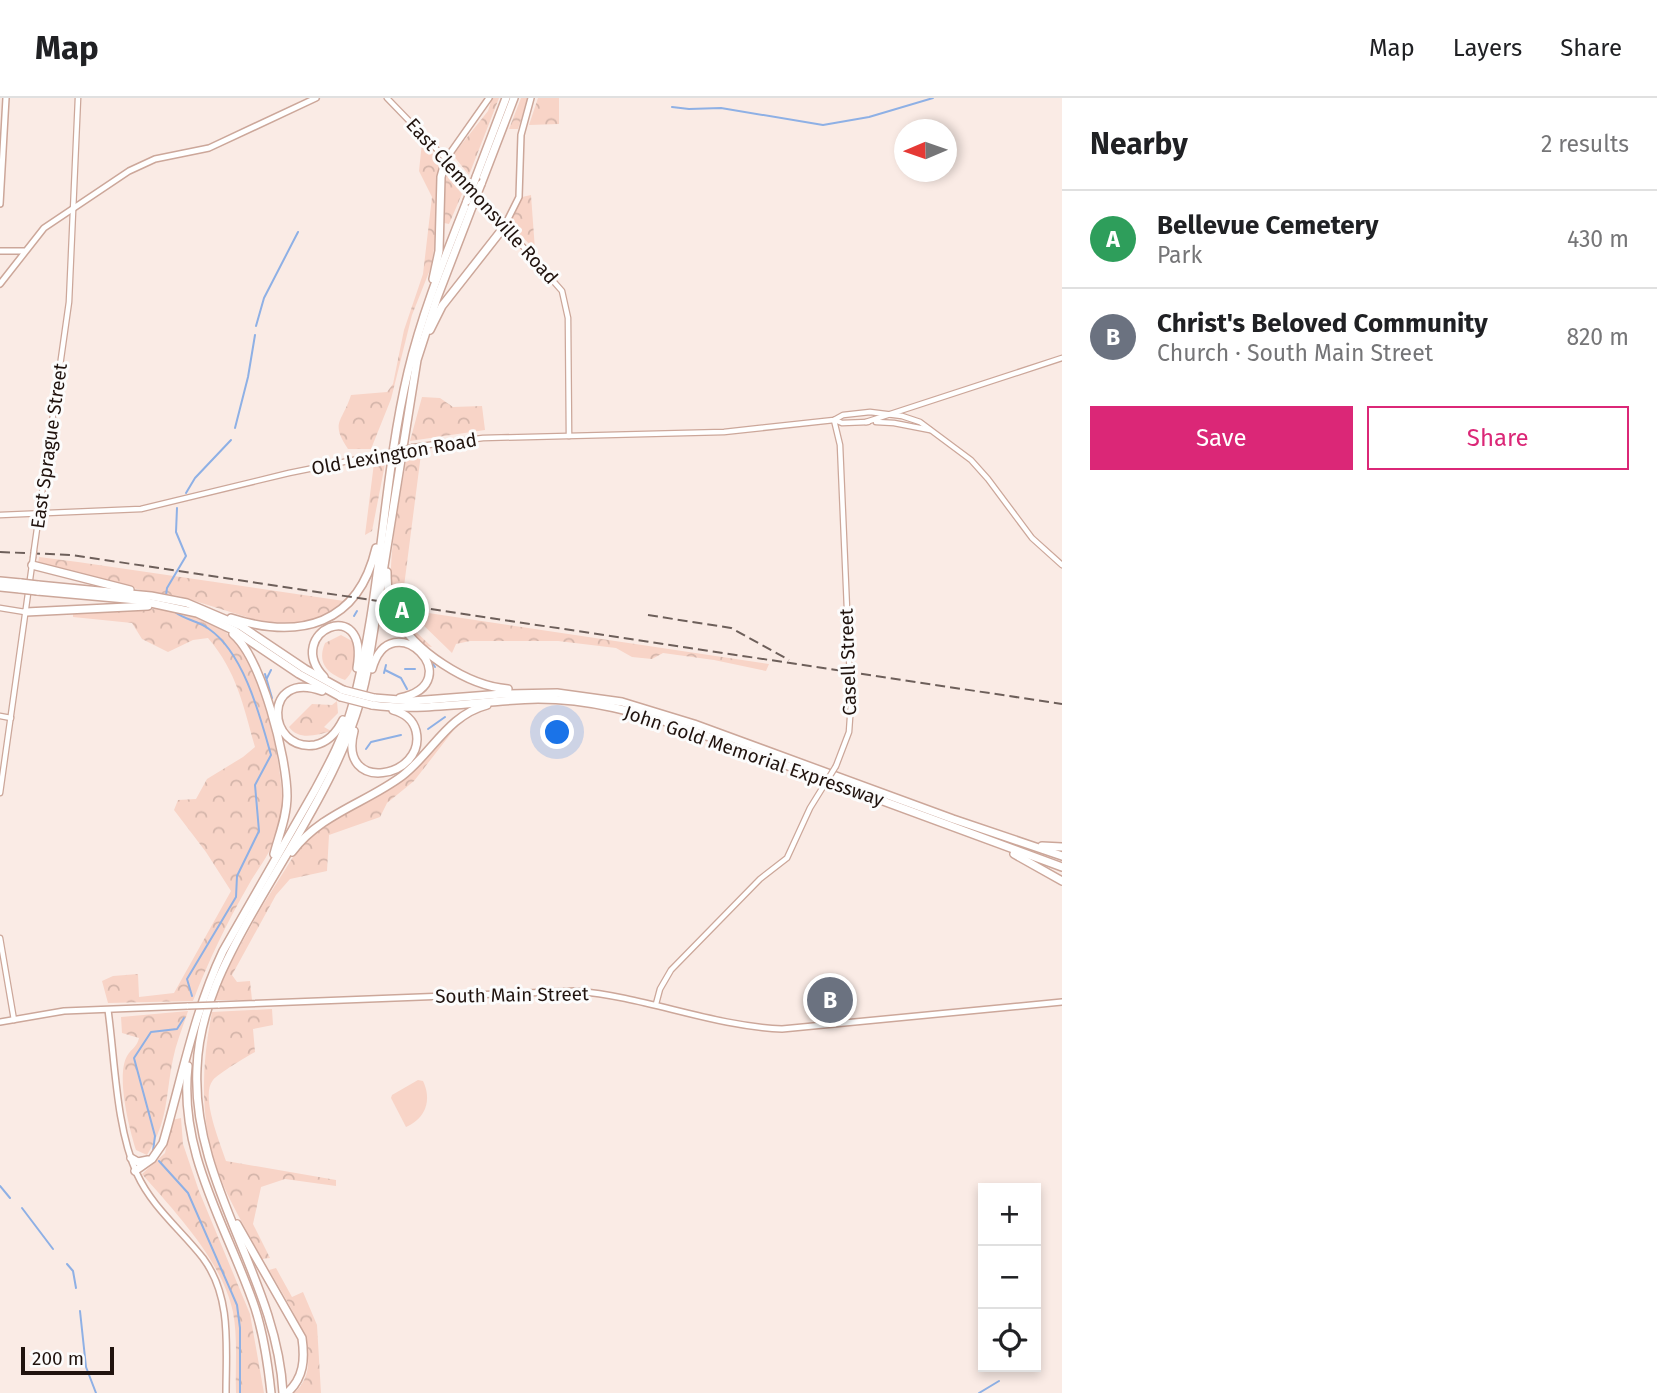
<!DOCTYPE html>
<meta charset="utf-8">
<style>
body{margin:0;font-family:"Fira Sans",sans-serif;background:#f6f6f6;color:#202124}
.controls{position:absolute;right:21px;bottom:21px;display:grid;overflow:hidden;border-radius:0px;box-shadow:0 4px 10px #0003}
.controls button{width:63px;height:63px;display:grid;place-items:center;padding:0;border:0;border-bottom:2px solid #e0e0e0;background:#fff;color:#202124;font:35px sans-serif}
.compass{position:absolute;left:894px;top:21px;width:63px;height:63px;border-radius:50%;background:#fff;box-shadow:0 4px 10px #0003;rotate:268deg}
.scale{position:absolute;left:21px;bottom:18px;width:93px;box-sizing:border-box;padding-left:7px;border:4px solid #20130e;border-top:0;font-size:19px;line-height:24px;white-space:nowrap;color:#20130e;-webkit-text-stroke:5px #fcfcfc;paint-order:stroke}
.you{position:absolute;left:558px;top:635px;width:24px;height:24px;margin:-18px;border:5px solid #fff;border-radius:50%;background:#1a73e8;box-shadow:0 0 0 10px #1a73e833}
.badge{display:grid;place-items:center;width:46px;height:46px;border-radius:50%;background:#db2777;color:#fff;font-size:23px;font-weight:700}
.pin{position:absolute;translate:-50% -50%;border:4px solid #fff;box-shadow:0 2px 7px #0006}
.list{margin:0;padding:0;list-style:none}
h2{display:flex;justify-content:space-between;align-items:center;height:91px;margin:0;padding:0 28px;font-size:30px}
h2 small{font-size:23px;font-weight:400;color:#757577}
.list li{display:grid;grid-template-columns:46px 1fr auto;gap:21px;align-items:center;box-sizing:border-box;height:98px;padding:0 28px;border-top:2px solid #e0e0e0}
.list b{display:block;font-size:26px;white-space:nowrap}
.list p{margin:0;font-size:23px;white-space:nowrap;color:#757577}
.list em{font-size:23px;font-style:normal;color:#757577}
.actions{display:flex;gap:14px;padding:21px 28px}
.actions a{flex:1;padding:16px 0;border:2px solid #db2777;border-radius:0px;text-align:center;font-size:24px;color:#db2777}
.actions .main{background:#db2777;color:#fff}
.icon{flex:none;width:38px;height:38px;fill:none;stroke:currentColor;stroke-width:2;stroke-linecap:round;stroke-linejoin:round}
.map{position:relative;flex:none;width:1062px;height:1295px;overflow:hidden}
header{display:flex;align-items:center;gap:42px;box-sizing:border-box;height:98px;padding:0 35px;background:#fff;border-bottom:2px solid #e0e0e0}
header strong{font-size:33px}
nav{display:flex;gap:38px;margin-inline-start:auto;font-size:24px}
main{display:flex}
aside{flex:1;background:#fff}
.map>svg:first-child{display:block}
.forest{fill:url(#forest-crowns)}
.pitch{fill:#f8d4c7}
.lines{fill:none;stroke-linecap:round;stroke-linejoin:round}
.stream{stroke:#8eb0e5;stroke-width:2}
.secondary-casing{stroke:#cca79a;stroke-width:7}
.primary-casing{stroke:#cca79a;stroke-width:8}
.highway-casing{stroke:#cca79a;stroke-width:10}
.secondary{stroke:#fff;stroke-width:4.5}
.primary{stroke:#fff;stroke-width:5}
.highway{stroke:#fff;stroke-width:7}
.rail{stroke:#6d5f5a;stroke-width:2;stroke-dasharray:10 5;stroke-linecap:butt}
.secondary-bridge-casing{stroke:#cca79a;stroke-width:7;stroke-linecap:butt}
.primary-bridge-casing{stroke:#cca79a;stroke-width:8;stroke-linecap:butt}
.highway-bridge-casing{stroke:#cca79a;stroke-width:10;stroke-linecap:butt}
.secondary-bridge{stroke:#fff;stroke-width:4.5}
.primary-bridge{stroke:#fff;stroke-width:5}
.highway-bridge{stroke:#fff;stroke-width:7}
.labels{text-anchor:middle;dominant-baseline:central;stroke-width:6;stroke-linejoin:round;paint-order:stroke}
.street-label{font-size:19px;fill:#20130e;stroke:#fcfcfc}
</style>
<header>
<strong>Map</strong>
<nav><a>Map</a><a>Layers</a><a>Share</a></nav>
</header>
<main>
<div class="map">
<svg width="1062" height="1295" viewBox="0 0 1062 1295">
<defs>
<pattern id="forest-crowns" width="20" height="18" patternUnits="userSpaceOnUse" patternTransform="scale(1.75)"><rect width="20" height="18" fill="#f8d4c7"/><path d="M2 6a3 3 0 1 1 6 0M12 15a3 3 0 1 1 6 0" fill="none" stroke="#d4b5aa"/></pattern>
</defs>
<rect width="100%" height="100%" fill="#faebe5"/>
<g class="forest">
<path d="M 492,0 L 499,0 L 469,77 L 453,57 L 488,13 Z"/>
<path d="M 521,0 L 528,0 L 518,31 L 509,31 Z"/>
<path d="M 538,0 L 559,0 L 559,26 L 529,27 Z"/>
<path d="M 422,44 L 440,64 L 437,80 L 436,139 L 431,169 L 412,217 L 391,301 L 371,351 L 348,351 C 330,324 342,325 351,297 L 387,294 L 393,286 L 404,232 L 423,176 L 432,99 L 419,73 Z"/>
<path d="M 445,76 L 462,96 L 449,126 L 444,125 Z"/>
<path d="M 531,97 L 535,152 L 510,126 L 522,99 Z"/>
<path d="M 422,299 L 440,300 L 453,309 L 482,308 L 485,332 L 410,343 Z"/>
<path d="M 421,356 L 402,504 L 393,503 C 385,465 401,397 407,357 Z"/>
<path d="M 386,361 L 372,433 L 365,437 L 374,365 Z"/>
<path d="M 39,459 L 78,464 L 344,503 L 324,518 L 304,524 L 266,525 L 179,498 L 145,493 L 38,466 Z"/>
<path d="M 394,509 L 402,510 L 414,532 L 432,549 C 415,548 402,522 394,509 Z"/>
<path d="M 155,511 C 182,514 212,521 233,540 C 262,567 284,672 282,711 C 282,721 278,732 274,742 C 269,758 256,773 248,788 C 227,824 208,864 193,903 L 108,905 L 102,883 L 113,878 L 138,876 L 139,899 L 174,895 L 231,793 L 206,754 L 174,712 L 178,702 L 196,701 L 207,681 L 243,659 L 255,649 C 243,607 237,574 208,540 L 193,542 L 168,554 L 142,541 L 132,525 L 73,519 L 73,516 Z"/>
<path d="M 415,513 L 769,566 L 766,573 L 714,562 L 663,555 L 652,561 L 632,559 L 616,550 L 558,543 L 470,543 L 456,546 L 452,555 L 417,521 Z"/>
<path d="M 341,537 L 352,543 C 355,557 356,572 345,582 C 326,575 317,564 325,545 Z"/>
<path d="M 337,603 L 338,615 L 324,629 L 331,633 C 317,637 299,643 289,629 L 312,606 L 332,607 Z"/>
<path d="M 452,629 L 456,629 L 414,683 L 387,705 L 380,719 L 329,737 L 327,773 L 290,781 L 276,797 L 232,877 L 237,884 L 250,883 L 252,902 L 215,902 L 228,870 L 261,810 L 303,743 L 319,731 L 401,683 L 425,662 Z"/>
<path d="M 272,911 L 273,927 L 253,931 L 255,954 C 246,959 219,975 213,982 C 200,998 220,1044 226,1063 L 336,1082 L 336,1088 L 285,1081 L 261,1089 L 253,1126 L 270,1160 L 262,1161 C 248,1134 231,1107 220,1079 C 199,1025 201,969 212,914 Z"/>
<path d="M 188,913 C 183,929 176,945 173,961 C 165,1000 169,1021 147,1057 L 136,1052 C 129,1030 116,978 127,958 C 132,950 137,949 139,940 L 122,935 L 121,919 Z"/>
<path d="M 181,1020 L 183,1046 L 199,1093 L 250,1216 L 264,1295 L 236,1295 C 235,1269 238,1240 233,1214 C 222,1163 176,1115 142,1076 L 165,1055 L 172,1022 Z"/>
<path d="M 276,1170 L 292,1199 L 303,1194 L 317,1227 L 321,1295 L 294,1295 C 331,1263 286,1203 269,1172 Z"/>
</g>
<path class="pitch" d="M 418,982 L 423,983 C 432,1002 426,1020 406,1029 L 391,1000 L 392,997 Z"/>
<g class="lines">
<g class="stream">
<path d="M 672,9 L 689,11 L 721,10 L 823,27 L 869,19 L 933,0"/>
<path d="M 256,228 L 264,200 L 298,134"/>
<path d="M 235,330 L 248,279 L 255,237"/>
<path d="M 186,395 L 195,380 L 231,342"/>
<path d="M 166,497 L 167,490 L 186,458 L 176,434 L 177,410"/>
<path d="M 175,514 C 185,522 199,523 209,531 C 244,555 260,618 271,657 L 255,687 L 259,733 L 237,778 L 236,799 L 187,881 L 192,898"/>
<path d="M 354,518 L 357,513"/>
<path d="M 433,566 L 435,569"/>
<path d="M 405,571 L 415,571"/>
<path d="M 385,572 L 401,580 L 407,591"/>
<path d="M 384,575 L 386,567"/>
<path d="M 265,576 L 272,600"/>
<path d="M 267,580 L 271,572"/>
<path d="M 428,631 L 445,619"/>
<path d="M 366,651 L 371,644 L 401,637"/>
<path d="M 153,1053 L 155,1038 L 134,960 L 151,934 L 177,931 L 184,920"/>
<path d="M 159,1063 L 188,1095 L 237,1207 L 240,1230 L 240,1295"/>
<path d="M 0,1088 L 10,1100"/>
<path d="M 22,1110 L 53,1151"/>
<path d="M 67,1166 L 73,1173 L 76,1190"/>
<path d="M 80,1213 L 86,1269 L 96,1295"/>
<path d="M 979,1295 L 999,1283"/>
</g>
<g class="secondary-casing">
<g id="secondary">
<path d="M 387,0 L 446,61 L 562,193 L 568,220 L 569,338"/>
<path d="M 834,322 L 840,347 L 851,605 L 849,634 L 836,668"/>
<path d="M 835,322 L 842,325 L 868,324"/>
<path d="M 866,324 L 1062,260"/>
<path d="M 876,324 L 894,325 L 930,332"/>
<path d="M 413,349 L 483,340 L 724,334 L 834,322 L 843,317 L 870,314 L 902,318 L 920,324 L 971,362 L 988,381 L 1032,440 L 1062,467"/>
<path d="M 0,417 L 141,411 L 289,375 L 383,356"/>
<path d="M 34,452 L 69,204 L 78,0"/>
<path d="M 0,510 L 25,514"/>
<path d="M 0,618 L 11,620"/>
<path d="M 0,695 L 33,460"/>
<path d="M 0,840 L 14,922"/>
<path d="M 656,906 L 660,891 L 671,872 L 760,781 L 787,760 L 810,710 L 823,689"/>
</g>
</g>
<g class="primary-casing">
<g id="primary">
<path d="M 446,61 L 489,0"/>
<path d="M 0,106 L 6,0"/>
<path d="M 504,129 L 519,99 L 521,37 L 531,0"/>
<path d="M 0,153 L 24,153"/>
<path d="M 0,186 L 44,130 L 129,73 L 155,61 L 209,50 L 316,0"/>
<path d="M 218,907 L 576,893 C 646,899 712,928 782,931 L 1062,904"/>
<path d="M 108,912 C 115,962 116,1030 137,1076 C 152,1109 181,1132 203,1160 C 232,1199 226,1249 226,1295"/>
<path d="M 0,924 L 64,913 L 188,908"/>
</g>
</g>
<g class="highway-casing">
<g id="highway">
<path d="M 476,79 L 506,0"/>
<path d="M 481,86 L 514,0"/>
<path d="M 433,181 L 439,153 L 441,79 L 446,61"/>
<path d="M 430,232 L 442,208 L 504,129"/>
<path d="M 32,467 L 130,492"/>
<path d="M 387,474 C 387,488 388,503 395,516 C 413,553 468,588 508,591"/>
<path d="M 0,483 L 21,485"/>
<path d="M 38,487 L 151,498 L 187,505 L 241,528 L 305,571 L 343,592"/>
<path d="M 0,489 L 20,491"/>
<path d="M 37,493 L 137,502 L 197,515 L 235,533 L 299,576 L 341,599"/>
<path d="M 26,514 L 148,508"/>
<path d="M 231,520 C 300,542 358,527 376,450"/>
<path d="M 233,536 C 262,561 287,660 287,698 C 287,718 279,737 274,756"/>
<path d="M 372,571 C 391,503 472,584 400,600"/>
<path d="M 324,579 C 282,534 370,495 357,570"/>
<path d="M 322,593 C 262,571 266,654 315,647 C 329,644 337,634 343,622"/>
<path d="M 374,600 L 412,603 L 502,596 L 557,595 L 622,604 L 694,626 L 953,721 L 1062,758"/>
<path d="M 372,607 C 427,614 483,602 538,601 C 589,601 638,614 685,630 L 1062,769"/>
<path d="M 354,633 C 337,697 427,680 416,633 C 413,621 404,615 393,612"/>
<path d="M 1042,748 L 1062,749"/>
<path d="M 292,754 C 320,716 366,705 402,678 C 432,655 448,617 487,607"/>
<path d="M 1014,756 L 1062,783"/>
<path d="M 188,968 C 178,1056 228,1130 255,1210 C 264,1238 268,1266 271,1295"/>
<path d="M 131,1060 L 138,1064 L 148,1062"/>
<path d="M 135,1073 L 152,1061 L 163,1045 C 182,980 194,914 223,853 L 315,692 C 329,666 344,638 352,609 C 382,500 382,384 408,274 C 422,215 445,159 467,103"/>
<path d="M 237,1126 L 302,1240 C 305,1261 304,1280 287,1295"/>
<path d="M 283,1295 C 277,1180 191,1086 197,970 C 199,912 226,861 254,812 C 297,736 350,662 367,574 L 417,262 L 437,200 L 472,109"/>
</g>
</g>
<use href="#secondary" class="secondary"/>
<use href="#primary" class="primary"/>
<use href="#highway" class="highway"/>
<g class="rail">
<path d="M 0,454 L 72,457 L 1062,606"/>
<path d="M 648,517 L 731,530 L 789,562"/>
</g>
<g class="secondary-bridge-casing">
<g id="secondary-bridge">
<path d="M 383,356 L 413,349"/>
<path d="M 33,460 L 34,452"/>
<path d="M 823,689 L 836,668"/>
</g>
</g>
<g class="primary-bridge-casing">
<path id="primary-bridge" d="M 188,908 L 218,907"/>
</g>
<g class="highway-bridge-casing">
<g id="highway-bridge">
<path d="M 467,103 L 476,79"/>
<path d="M 472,109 L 481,86"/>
<path d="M 21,485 L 38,487"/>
<path d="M 20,491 L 37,493"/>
<path d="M 343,592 L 374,600"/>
<path d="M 341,599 L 372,607"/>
</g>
</g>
<use href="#secondary-bridge" class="secondary-bridge"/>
<use href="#primary-bridge" class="primary-bridge"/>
<use href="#highway-bridge" class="highway-bridge"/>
</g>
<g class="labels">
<g class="street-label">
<text transform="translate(482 103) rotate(48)">East Clemmonsville Road</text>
<text transform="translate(49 348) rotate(-82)">East Sprague Street</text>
<text transform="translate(394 356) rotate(-10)">Old Lexington Road</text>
<text transform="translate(848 564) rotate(-92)">Casell Street</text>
<text transform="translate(754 658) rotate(19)">John Gold Memorial Expressway</text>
<text transform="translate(512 897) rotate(-1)">South Main Street</text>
</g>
</g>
</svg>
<div class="controls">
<button>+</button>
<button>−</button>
<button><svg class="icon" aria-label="locate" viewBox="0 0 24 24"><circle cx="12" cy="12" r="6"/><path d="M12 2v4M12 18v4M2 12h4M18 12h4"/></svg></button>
</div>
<svg class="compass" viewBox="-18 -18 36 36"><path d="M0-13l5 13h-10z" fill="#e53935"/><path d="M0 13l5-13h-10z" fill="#757577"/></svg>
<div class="scale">200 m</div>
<div class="you"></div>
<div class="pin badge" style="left:402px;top:512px;background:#2e9e5b">A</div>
<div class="pin badge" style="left:830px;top:902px;background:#6b7280">B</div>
</div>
<aside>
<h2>Nearby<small>2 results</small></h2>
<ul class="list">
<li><span class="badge" style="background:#2e9e5b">A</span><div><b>Bellevue Cemetery</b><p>Park</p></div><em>430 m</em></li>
<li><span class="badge" style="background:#6b7280">B</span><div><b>Christ's Beloved Community</b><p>Church · South Main Street</p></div><em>820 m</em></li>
</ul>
<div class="actions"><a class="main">Save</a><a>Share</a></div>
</aside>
</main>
